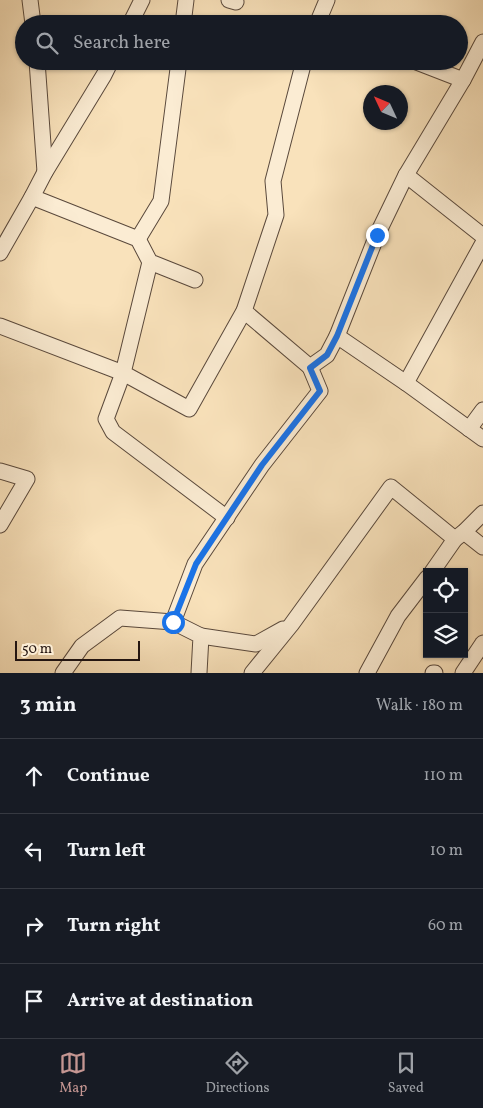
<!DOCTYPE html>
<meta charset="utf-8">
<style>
body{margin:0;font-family:Vollkorn,serif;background:#242831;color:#f1f3f6}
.controls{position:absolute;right:15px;bottom:15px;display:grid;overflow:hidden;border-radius:0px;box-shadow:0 1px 4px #0004}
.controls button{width:45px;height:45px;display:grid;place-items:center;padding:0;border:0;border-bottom:1px solid #363941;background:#171b24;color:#f1f3f6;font:25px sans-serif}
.compass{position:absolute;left:363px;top:85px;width:45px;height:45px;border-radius:50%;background:#171b24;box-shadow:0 1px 4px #0004;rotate:314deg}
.scale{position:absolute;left:15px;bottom:12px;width:125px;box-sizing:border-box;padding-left:5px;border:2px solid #251611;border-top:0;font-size:14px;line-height:18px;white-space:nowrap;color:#251611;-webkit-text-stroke:4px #fbecd3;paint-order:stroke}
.stop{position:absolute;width:15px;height:15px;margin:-11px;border:4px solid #1a73e8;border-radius:50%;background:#fff}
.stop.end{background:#1a73e8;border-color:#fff;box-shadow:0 1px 5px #0008}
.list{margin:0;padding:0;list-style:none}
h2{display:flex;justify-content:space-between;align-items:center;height:65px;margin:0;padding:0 20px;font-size:21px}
h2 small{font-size:16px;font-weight:400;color:#9ea1a6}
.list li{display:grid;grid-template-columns:32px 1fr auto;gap:15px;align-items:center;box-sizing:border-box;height:75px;padding:0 20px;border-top:1px solid #363941}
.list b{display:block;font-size:19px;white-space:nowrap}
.list em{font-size:16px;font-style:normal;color:#9ea1a6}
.icon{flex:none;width:28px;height:28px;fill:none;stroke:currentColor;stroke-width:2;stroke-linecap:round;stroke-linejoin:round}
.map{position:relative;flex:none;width:483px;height:673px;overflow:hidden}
.search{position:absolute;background:#171b24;box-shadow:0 1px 4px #0004;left:15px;right:15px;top:15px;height:55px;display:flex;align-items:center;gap:12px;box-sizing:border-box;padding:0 18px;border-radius:28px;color:#9ea1a6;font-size:19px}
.sheet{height:365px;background:#171b24}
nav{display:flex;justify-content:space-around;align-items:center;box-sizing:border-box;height:70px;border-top:1px solid #363941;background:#171b24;font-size:14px;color:#9ea1a6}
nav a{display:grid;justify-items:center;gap:2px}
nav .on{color:#c59692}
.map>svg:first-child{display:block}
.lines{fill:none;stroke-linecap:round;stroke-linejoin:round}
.minor-casing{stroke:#5a493c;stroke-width:17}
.minor{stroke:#fbecd3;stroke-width:15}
.route{stroke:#1a73e8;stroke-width:6}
</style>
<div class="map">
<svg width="483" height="673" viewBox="0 0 483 673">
<rect width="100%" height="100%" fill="#f9e2bb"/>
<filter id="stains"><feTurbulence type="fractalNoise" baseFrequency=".004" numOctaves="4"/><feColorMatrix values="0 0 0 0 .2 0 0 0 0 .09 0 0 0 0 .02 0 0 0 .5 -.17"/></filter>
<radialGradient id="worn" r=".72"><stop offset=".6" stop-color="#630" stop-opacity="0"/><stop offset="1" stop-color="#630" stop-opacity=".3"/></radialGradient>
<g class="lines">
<g class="minor-casing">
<g id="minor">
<path d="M 30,0 L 33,24"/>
<path d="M 229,0 L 236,2"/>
<path d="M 130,24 L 142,0"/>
<path d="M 183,24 L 186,0"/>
<path d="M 317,24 L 327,0"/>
<path d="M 37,61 L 45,172"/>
<path d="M 414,61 L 463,80"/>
<path d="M 406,175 L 483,236"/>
<path d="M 32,197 L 138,239 L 150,262 L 195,280"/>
<path d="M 138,239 L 161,201 L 179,61"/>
<path d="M 0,253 L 32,197 L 45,172 L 104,75 L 111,61"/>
<path d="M 150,262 L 123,373 L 189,409 L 244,311 L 276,215 L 273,181 L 304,61"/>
<path d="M 244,311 L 310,367 L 327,355 L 337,336 L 377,235 L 406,175 L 463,80 L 483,42"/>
<path d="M 0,326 L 123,373 L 106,419 L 113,432 L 227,518"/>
<path d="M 337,336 L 406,383 L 483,439"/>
<path d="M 406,383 L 483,243"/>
<path d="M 469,429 L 483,410"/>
<path d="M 0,471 L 27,479 L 0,525"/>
<path d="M 464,532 L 483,547"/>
<path d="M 455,539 L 464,532 L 483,513"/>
<path d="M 201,636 L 256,644 L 283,629"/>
<path d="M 63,673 L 82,646 L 120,618 L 173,622"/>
<path d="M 199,673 L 201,636 L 173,622 L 195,564 L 262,465 L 320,391 L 310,367"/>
<path d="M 252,673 L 291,625 L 391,487 L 455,539 L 432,572"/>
<path d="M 367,673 L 398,616 L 427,578"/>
<path d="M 433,673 L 435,673"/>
<path d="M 463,673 L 483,643"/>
</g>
</g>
<use href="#minor" class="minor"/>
</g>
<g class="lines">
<path class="route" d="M 173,622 L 196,564 L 262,465 L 320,391 L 310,368 L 327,355 L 337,336 L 377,235"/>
</g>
<rect width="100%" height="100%" filter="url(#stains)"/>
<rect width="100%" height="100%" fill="url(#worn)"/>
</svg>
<div class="controls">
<button><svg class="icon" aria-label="locate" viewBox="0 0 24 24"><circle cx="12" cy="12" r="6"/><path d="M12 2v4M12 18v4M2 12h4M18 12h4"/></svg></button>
<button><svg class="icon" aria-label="layers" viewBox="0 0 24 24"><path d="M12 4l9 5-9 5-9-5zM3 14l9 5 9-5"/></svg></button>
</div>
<svg class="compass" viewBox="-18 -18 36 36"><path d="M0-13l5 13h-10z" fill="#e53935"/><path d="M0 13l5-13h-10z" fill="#9ea1a6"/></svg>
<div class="scale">50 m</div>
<div class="stop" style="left:173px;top:622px"></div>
<div class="stop end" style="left:377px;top:235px"></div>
<div class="search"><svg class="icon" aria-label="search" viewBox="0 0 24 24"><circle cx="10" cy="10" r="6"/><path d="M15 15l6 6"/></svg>Search here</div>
</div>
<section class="sheet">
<h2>3 min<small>Walk · 180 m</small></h2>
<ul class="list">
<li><svg class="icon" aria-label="ahead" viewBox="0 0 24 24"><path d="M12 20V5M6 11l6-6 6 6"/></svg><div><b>Continue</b></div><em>110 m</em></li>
<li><svg class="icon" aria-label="left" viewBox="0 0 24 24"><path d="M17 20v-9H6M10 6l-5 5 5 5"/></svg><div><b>Turn left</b></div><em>10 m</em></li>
<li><svg class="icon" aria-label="right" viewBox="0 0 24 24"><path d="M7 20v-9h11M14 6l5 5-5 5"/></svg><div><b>Turn right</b></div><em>60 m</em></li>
<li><svg class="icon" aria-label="arrive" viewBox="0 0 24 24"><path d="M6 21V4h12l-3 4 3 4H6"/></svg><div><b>Arrive at destination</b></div></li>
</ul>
</section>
<nav>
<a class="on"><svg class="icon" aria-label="map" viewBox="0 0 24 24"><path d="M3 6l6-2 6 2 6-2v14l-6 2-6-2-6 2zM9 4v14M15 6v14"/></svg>Map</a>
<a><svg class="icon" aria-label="directions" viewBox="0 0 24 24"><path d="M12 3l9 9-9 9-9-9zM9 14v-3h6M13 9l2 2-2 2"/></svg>Directions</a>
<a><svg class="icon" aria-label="saved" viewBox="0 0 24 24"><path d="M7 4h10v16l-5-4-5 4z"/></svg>Saved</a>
</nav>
